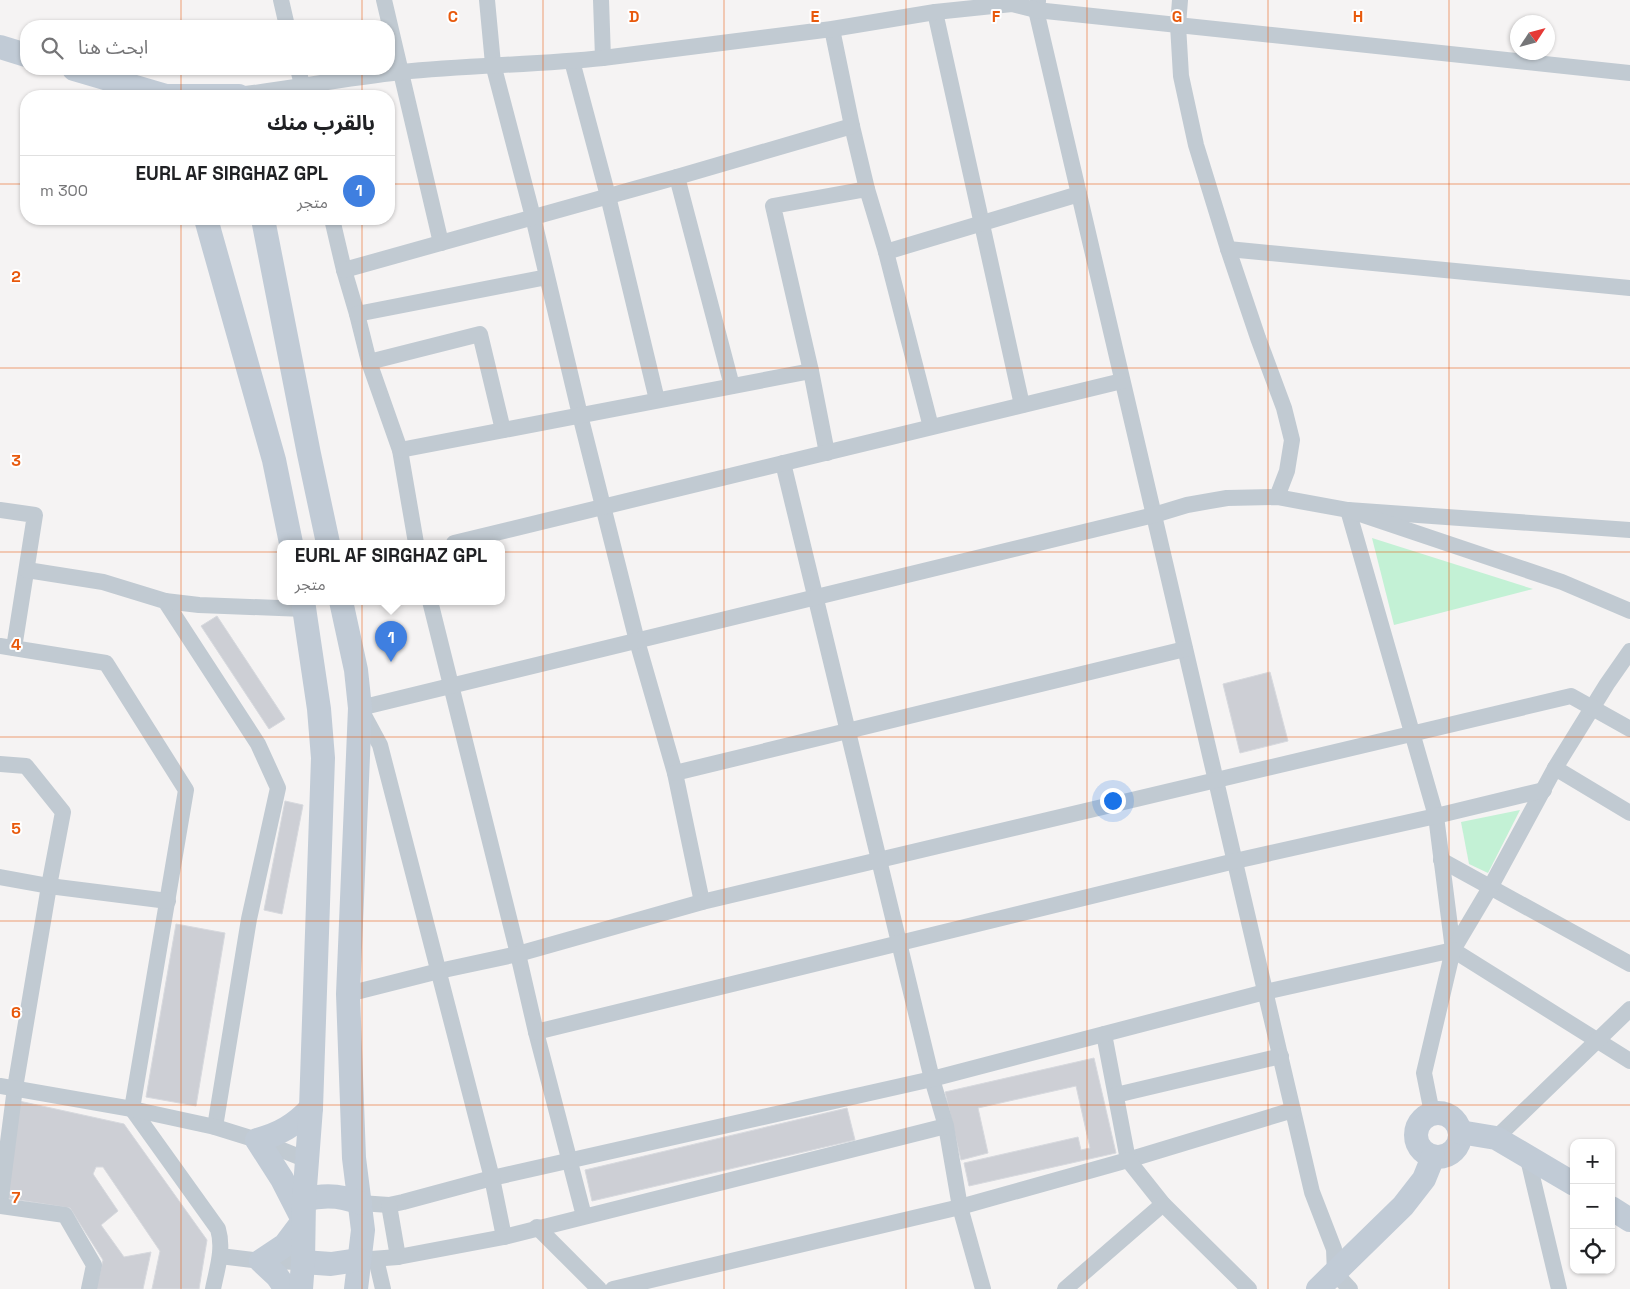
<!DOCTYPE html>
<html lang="ar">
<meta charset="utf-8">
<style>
body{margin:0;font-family:"Space Grotesk","Noto Sans Arabic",sans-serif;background:#f2f2f2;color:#202124;direction:rtl}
.controls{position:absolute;right:15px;bottom:15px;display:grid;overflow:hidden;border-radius:10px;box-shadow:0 1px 4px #0004}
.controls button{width:45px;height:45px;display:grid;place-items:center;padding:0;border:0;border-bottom:1px solid #e0e0e0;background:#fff;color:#202124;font:25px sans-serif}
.compass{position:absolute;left:1510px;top:15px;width:45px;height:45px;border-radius:50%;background:#fff;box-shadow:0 1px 4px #0004;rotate:54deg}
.you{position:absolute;left:1112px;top:800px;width:18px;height:18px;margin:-12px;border:4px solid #fff;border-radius:50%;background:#1a73e8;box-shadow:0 0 0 8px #1a73e833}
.badge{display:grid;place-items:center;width:32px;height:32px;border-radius:50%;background:#2563eb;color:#fff;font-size:16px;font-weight:700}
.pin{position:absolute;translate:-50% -41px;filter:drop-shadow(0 1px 2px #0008)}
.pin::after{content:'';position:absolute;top:26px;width:18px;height:15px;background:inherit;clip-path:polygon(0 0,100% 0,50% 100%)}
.popup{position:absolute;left:277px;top:540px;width:228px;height:65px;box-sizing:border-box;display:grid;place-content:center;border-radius:10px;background:#fff;filter:drop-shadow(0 1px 4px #0005);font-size:16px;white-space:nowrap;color:#757577}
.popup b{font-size:19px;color:#202124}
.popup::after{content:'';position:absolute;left:50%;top:100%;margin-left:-10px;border:10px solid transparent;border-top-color:#fff}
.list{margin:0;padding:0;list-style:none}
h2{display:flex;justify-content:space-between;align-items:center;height:65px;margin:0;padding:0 20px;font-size:21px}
h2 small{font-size:16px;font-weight:400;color:#757577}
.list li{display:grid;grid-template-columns:32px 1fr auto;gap:15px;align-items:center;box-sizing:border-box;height:70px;padding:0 20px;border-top:1px solid #e0e0e0}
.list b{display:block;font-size:19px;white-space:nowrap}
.list p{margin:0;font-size:16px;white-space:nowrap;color:#757577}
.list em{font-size:16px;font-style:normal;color:#757577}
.icon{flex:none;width:28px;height:28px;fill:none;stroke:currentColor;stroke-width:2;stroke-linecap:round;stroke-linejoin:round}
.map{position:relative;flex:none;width:1630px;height:1289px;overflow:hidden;direction:ltr}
.search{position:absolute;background:#fff;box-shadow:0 1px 4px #0004;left:20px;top:20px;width:375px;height:55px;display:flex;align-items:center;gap:12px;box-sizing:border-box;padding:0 18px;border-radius:20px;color:#757577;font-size:19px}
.panel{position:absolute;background:#fff;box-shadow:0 1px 4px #0004;left:20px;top:90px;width:375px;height:135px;border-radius:20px;direction:rtl}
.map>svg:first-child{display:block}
.green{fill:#c3f1d5}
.building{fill:#cdcfd5;stroke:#d7d9de}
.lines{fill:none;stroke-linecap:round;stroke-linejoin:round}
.street{stroke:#c1cad2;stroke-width:16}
.secondary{stroke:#c1cbd6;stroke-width:24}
.grid{fill:none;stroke:#e8590c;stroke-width:1;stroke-opacity:0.55}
.grid-label{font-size:16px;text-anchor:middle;font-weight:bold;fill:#e8590c;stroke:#fff;stroke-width:4;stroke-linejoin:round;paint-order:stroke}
</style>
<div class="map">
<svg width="1630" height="1289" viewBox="0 0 1630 1289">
<rect width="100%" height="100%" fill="#f5f3f3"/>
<g class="green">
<path d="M 1372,538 L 1533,589 L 1394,625 Z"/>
<path d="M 1520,810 L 1488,873 L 1469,864 L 1461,822 Z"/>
</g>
<g class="building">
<path d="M 217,616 L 285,719 L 269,729 L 201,626 Z"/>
<path d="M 1270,672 L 1288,741 L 1240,753 L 1223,684 Z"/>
<path d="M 285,801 L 303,805 L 282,914 L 264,910 Z"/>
<path d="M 176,924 L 225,933 L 196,1106 L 146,1097 Z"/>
<path d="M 1094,1058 L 1116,1153 L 969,1186 L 964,1163 L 1078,1137 L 1081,1150 L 1090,1148 L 1076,1086 L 978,1108 L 988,1153 L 961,1160 L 945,1092 Z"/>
<path d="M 19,1101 L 124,1124 L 207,1240 L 199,1289 L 152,1289 L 160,1251 L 103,1167 L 96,1167 L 93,1174 L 118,1211 L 101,1225 L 124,1257 L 151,1252 L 143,1289 L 96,1289 L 103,1260 L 70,1208 L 6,1198 Z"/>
<path d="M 847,1108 L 855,1140 L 592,1201 L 585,1170 Z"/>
</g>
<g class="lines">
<g class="street">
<path d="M 281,0 L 287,26"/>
<path d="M 384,0 L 441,243"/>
<path d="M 487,0 L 493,64 L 533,217 L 580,415 L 637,641 L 675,773 L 702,902"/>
<path d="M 601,0 L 603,58"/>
<path d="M 1180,0 L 1178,25 L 1181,76 L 1196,145 L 1228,249 L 1258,338 L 1284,408 L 1292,440 L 1287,471 L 1277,497"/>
<path d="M 1038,1 L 1036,10 L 1312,1192 L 1334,1249 L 1335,1273 L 1350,1289"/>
<path d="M 935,12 L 1022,405"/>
<path d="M 832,29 L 852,126 L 867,189"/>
<path d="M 572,61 L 608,196 L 657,400"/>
<path d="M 298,69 L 305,96"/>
<path d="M 239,95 C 293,88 347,78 401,72 C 468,65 536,65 603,58 L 832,29 L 935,12 L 1012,4 L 1036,10 L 1630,73"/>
<path d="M 677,177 L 732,386"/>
<path d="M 332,219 L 344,270 L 357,314 L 369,362 L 400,450 L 416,543"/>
<path d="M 1228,249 L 1630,288"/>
<path d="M 886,252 L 1079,194"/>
<path d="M 344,270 L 677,177 L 852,126"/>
<path d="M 357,314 L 547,277"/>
<path d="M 369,362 L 480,334 L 503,430"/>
<path d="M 400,450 L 811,371"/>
<path d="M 827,453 L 811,371 L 773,206 L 867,189 L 886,252 L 931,427"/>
<path d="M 783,463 L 932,1079 L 946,1126 L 960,1207 L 983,1289"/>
<path d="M 0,510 L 35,515 L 14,648"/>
<path d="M 454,543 L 1122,381"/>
<path d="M 27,570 L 103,582 L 165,601 L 258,744 L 278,788 L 249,919 L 215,1127"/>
<path d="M 165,601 L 199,605 L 304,609"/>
<path d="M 430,601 L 518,954 L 536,1032 L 584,1216"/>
<path d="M 0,646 L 106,663 L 186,790 L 132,1109 L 218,1229 C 224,1249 217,1269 213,1289"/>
<path d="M 0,764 L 26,766 L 63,812 L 49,886 L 15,1088 L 0,1204"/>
<path d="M 1555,768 L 1607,684 L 1630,651"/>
<path d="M 675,773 L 1185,649"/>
<path d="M 1441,860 L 1630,964"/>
<path d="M 0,877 L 49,886 L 168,901"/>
<path d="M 1453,950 L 1436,816 L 1348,510 L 1630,530"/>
<path d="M 1453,950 L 1491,886 L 1555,768 L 1630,813"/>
<path d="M 1453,950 L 1630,1061"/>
<path d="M 348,994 L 439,971 L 518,954 L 702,902 L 1571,696 L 1630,729"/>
<path d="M 536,1032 L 1235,861 L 1436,816 L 1544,790"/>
<path d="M 1104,1034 L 1128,1160 L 1293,1110"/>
<path d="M 0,1086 L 132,1109 L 215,1127 L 257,1140 L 307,1160"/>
<path d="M 1116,1095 L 1281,1056"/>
<path d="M 1496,1138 L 1630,1009"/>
<path d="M 1527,1155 L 1559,1289"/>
<path d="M 360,1203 L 389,1205 L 403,1202 L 492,1178 L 932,1079 L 1265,992 L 1453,950 L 1424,1073 L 1432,1113"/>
<path d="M 389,1205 L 398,1257"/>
<path d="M 0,1206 L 65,1215 L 94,1265 L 89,1289"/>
<path d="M 537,1227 L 599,1289"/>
<path d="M 504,1237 L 492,1178 L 380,745 L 360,708 L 1154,515 L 1187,505 L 1227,498 L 1277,497 L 1348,510 L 1562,582 L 1630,611"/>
<path d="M 220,1256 L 261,1261 L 303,1262"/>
<path d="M 376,1259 L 383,1289"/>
<path d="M 358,1260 L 398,1257 L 504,1237 L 946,1126"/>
<path d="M 613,1289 L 960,1207 L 1128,1160 L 1163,1204 L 1249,1289"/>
<path d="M 1065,1289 L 1163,1204"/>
</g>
<g class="secondary">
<path d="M 0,47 L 26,55"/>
<path d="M 74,69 L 166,96 L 239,96"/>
<path d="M 206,219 L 274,460 L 291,543"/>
<path d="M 263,219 L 309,454 L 328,543"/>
<path d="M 341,601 L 356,670 L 360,708 L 348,994 L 354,1158 L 363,1230 L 356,1289"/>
<circle cx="1438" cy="1135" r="22"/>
<path d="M 1460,1132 L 1496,1138 L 1574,1184"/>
<path d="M 304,1200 C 324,1194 341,1195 360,1203"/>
<path d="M 1611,1208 L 1630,1220"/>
<path d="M 302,1218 L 282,1179 L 257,1140 C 280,1134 295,1125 311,1108"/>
<path d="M 303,1262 L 331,1264 L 358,1260"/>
<path d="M 286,1289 L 277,1276 L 261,1261 L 285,1245 L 303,1221"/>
<path d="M 301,1289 L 303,1262 L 304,1200 L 311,1108 L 323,758 L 319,709 L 303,601"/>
<path d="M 1318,1289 L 1403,1206 L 1424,1179 L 1433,1157"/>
</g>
</g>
<path class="grid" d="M 181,0 L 181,26M 362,0 L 362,26M 543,0 L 543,1289M 724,0 L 724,1289M 906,0 L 906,1289M 1087,0 L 1087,1289M 1268,0 L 1268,1289M 1449,0 L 1449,1289M 181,69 L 181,96M 362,69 L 362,96M 0,184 L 26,184M 389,184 L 1630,184M 181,219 L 181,1289M 362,219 L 362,1289M 0,368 L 1630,368M 0,552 L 1630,552M 0,737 L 1630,737M 0,921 L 1630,921M 0,1105 L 1630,1105"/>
<g class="grid-label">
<text x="453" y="22">C</text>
<text x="634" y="22">D</text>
<text x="815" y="22">E</text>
<text x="996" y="22">F</text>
<text x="1177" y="22">G</text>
<text x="1358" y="22">H</text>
<text x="16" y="282">2</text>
<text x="16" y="466">3</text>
<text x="16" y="650">4</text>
<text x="16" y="834">5</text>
<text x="16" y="1018">6</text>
<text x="16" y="1203">7</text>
</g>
</svg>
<div class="controls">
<button>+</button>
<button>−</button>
<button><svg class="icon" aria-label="locate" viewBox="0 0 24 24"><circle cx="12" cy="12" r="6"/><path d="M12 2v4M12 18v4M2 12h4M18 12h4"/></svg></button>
</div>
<svg class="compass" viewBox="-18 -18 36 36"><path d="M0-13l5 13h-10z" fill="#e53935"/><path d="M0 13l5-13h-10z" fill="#757577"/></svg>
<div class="you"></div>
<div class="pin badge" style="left:391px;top:662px;background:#3f7fe0">1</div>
<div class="popup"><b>EURL AF SIRGHAZ GPL</b>متجر</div>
<div class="search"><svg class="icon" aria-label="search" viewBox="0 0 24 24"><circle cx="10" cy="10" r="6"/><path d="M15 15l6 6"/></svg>ابحث هنا</div>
<section class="panel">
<h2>بالقرب منك<small></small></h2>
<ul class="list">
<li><span class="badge" style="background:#3f7fe0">1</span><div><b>EURL AF SIRGHAZ GPL</b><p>متجر</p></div><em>300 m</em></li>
</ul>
</section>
</div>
